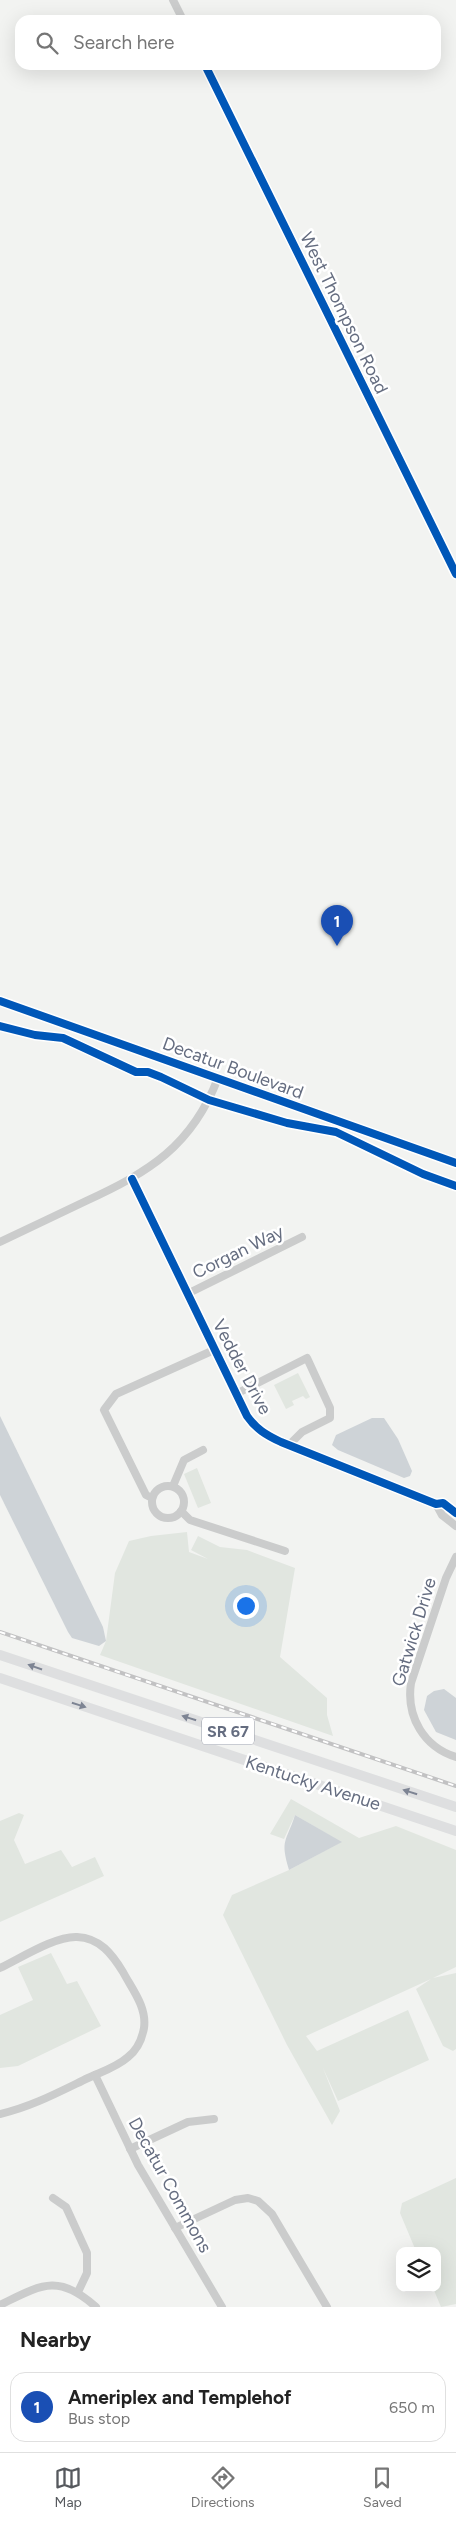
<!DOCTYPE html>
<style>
body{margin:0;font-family:Figtree,sans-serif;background:#f6f6f6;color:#222}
.controls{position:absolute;right:15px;bottom:15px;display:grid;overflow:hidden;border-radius:10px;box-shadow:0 5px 20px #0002}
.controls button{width:45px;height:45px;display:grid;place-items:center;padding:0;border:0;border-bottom:1px solid #e0e0e0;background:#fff;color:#222;font:25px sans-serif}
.you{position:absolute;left:245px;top:1605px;width:18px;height:18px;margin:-12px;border:4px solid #fff;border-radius:50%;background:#1a73e8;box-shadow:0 0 0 8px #1a73e833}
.badge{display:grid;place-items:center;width:32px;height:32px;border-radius:50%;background:#56595e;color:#fff;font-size:16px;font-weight:700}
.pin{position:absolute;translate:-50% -41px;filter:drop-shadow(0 1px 2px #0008)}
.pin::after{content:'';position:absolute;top:26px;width:18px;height:15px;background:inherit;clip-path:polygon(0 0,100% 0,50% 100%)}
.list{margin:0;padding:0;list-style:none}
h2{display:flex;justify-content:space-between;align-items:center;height:65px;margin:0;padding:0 20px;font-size:21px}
h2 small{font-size:16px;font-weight:400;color:#767676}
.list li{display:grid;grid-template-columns:32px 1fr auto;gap:15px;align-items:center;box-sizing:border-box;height:70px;margin:0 10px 10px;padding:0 10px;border:1px solid #e0e0e0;border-radius:15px}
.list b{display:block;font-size:19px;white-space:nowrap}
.list p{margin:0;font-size:16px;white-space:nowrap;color:#767676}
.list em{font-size:16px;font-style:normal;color:#767676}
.icon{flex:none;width:28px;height:28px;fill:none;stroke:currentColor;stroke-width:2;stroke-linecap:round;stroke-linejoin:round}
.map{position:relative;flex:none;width:456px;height:2307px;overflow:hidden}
.search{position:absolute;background:#fff;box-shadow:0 5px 20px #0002;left:15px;right:15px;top:15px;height:55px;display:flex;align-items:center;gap:12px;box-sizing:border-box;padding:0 18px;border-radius:15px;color:#767676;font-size:19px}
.sheet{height:145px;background:#fff}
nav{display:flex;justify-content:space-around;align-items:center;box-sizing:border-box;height:70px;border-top:1px solid #e0e0e0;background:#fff;font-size:14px;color:#767676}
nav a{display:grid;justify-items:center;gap:2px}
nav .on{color:#56595e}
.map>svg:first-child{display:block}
.green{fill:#e1e6e0}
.water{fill:#ced3d7}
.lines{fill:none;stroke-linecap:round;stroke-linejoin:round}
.minor{stroke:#cbcccc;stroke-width:8}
.major{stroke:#dedfe0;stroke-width:10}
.rail-casing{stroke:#c2c2c3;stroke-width:4}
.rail{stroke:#fff;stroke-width:2;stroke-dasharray:5.5;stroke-linecap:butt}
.cycleway-casing{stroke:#fff;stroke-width:11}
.cycleway{stroke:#0057b8;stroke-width:8}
.oneway{fill:#7d8493}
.labels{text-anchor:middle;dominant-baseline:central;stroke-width:5;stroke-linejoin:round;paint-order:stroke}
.shield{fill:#fff;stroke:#9399a6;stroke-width:1}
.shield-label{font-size:16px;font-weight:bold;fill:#656d80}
.street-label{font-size:18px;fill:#656d80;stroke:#fff}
</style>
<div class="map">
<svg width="456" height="2307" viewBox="0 0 456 2307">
<rect width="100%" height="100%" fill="#f2f3f1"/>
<g class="green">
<path d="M 298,1373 L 310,1397 L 306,1399 L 303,1396 L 292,1401 L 294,1405 L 286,1409 L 274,1385 Z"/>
<path d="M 197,1468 L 211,1503 L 198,1508 L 184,1474 Z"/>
<path d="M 187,1532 L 189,1552 L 208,1559 L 191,1550 L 198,1536 L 220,1547 L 247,1550 L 295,1568 L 280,1657 L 327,1698 L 327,1715 L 333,1736 L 100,1655 L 106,1641 L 115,1573 L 129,1541 L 151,1536 Z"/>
<path d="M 291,1799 L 359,1838 L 396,1826 L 456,1850 L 456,1967 L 433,1978 L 456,1973 L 456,2049 L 453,2051 L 443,2046 L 416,1989 L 431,1979 L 306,2036 L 317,2051 L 408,2010 L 429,2060 L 338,2101 L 323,2068 L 340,2111 L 332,2125 L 287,2045 L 223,1915 L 232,1895 L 289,1870 L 341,1842 L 295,1815 L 284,1839 L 270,1834 Z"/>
<path d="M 19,1813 L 24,1815 L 14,1840 L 25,1864 L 61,1850 L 72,1867 L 95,1857 L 104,1876 L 0,1922 L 0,1821 Z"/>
<path d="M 51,1953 L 67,1984 L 77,1981 L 101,2026 L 18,2066 L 0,2068 L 0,2015 L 33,2000 L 18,1967 Z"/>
<path d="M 456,2178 L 456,2304 L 441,2307 L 433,2288 L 437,2288 L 437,2251 L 416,2251 L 400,2213 L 402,2203 Z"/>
</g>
<g class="water">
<path d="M 0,1416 L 103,1627 L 106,1641 L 99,1646 L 72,1638 L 68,1632 L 0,1495 Z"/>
<path d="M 372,1418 L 384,1418 L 398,1439 L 412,1471 L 410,1476 L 404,1478 L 338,1450 L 332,1445 L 336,1435 Z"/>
<path d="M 444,1689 L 456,1698 L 456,1740 L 436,1732 L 424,1710 L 427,1696 L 434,1691 Z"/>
<path d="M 295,1815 L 342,1842 L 289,1870 C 280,1839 286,1843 295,1815 Z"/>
</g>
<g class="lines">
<g class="minor">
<path d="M 173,0 L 183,20"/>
<path d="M 205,65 L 456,574"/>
<path d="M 0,1001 L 456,1163"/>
<path d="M 132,1179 L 247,1416 C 256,1429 266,1435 281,1442 L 436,1504 L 443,1503 L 456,1513"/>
<path d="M 0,1242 C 29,1228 57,1215 86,1201 C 149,1172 192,1146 218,1078"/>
<path d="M 187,1294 L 302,1237"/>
<path d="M 236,1394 L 307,1358 L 330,1408 L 330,1418 L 302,1432 L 289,1445"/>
<circle cx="168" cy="1502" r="16"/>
<path d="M 173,1486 L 184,1460 L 203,1450"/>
<path d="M 152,1498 L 146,1495 L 104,1410 L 116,1394 L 214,1350"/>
<path d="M 436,1504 L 442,1515 L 456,1526"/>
<path d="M 181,1511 L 190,1520 L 285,1551"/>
<path d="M 456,1557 L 446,1578 L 411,1683 C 406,1717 424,1747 456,1757"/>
<path d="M 0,1968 C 21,1958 55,1936 77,1937 C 100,1938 112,1954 123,1972 C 132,1989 147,2007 144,2028 C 142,2039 137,2050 128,2057 C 117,2067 101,2072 88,2078 C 59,2092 31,2107 0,2114"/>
<path d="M 95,2075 L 138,2165 L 222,2307"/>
<path d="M 130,2149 L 188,2122 L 214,2119"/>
<path d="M 53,2198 L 66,2207 L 87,2253 L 87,2273 L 78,2292"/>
<path d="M 175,2228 L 235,2200 L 248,2198 L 258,2201 L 272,2214 L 327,2307"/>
<path d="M 0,2305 C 41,2285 58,2273 96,2307"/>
</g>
<g class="major">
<path d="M 0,1655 L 456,1807"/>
<path d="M 0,1678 L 456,1831"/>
</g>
<g class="rail-casing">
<path id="rail" d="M 0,1632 L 456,1786"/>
</g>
<use href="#rail" class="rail"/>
<g class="cycleway-casing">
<g id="cycleway">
<path d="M 205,65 L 456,574"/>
<path d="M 0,1001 L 456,1163"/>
<path d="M 0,1026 L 35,1035 L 63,1038 L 136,1072 L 148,1072 L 161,1077 L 209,1100 L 287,1123 L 336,1132 L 423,1174 L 456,1186"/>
<path d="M 132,1179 L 247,1416 C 256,1429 266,1435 281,1442 L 436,1504 L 443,1503 L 456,1513"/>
</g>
</g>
<use href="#cycleway" class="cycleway"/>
</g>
<defs><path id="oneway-solid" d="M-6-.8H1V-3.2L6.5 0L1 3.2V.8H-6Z" transform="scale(1.25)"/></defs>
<g class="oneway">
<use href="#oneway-solid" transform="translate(35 1667) rotate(-161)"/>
<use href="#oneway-solid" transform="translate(79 1705) rotate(18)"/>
<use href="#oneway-solid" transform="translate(189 1718) rotate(-162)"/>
<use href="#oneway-solid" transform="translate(410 1792) rotate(-162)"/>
</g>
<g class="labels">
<rect class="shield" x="202" y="1717.5" width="52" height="27" rx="4"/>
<g class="shield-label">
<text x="228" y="1731">SR 67</text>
</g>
<g class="street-label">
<text transform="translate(344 313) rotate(64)">West Thompson Road</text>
<text transform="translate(233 1068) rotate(20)">Decatur Boulevard</text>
<text transform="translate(238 1252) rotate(-26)">Corgan Way</text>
<text transform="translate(242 1367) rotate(62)">Vedder Drive</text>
<text transform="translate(414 1632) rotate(-73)">Gatwick Drive</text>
<text transform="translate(313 1783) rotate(18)">Kentucky Avenue</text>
<text transform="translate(170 2185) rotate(61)">Decatur Commons</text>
</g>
</g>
</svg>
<div class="controls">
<button><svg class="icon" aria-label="layers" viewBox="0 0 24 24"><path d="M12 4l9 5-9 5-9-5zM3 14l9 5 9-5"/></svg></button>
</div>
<div class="you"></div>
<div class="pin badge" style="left:337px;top:946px;background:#1a4fb4">1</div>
<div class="search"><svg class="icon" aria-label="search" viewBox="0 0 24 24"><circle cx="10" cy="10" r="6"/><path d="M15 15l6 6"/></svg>Search here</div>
</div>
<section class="sheet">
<h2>Nearby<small></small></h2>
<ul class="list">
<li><span class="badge" style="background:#1a4fb4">1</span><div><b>Ameriplex and Templehof</b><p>Bus stop</p></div><em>650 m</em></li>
</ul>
</section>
<nav>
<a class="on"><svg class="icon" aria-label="map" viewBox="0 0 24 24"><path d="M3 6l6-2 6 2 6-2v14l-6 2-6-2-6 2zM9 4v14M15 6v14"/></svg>Map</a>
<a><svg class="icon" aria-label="directions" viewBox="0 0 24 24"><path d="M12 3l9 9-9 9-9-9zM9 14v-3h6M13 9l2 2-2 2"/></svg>Directions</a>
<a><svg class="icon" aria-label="saved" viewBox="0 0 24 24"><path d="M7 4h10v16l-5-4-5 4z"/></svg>Saved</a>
</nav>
